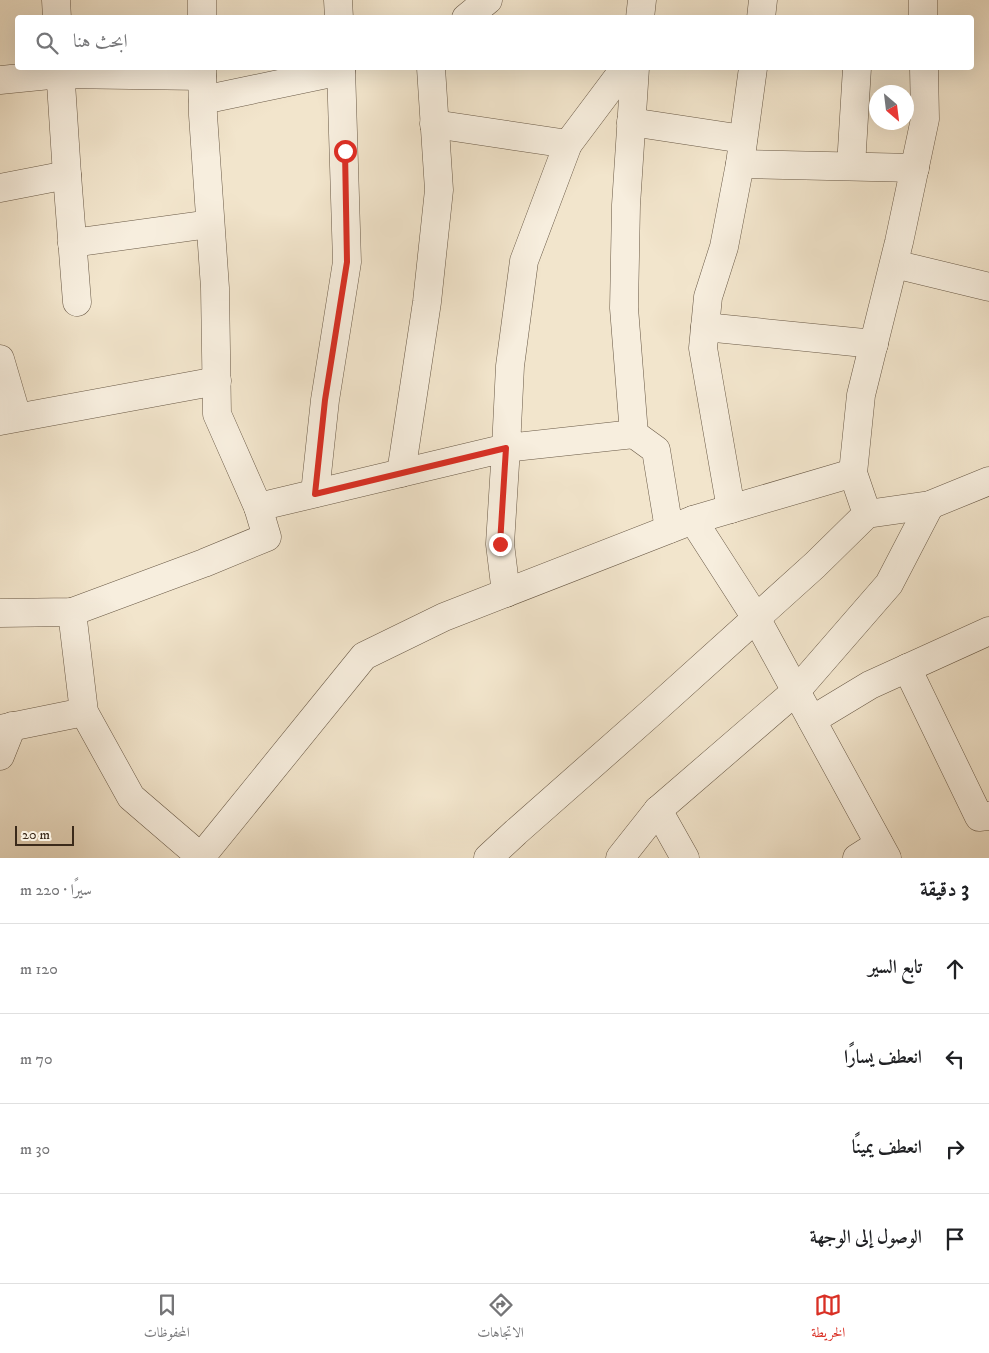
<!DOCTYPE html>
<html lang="ar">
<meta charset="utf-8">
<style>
body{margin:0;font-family:"IM FELL DW Pica",Amiri,serif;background:#f2f2f2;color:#202124;direction:rtl}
.compass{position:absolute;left:869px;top:85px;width:45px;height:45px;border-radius:50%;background:#fff;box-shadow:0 5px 20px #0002;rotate:152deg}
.scale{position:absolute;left:15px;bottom:12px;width:59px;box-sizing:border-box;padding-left:5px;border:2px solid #3b2a1a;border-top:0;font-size:14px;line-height:18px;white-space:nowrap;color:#3b2a1a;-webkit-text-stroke:4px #f7eede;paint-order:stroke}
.stop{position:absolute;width:15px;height:15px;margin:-11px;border:4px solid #d93025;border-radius:50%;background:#fff}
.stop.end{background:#d93025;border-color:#fff;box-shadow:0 1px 5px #0008}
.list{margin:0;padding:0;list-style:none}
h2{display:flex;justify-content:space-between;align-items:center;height:65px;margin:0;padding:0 20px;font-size:21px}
h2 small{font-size:16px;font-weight:400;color:#757577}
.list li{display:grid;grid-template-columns:32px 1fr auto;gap:15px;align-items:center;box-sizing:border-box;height:90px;padding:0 20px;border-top:1px solid #e0e0e0}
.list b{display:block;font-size:19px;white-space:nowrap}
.list em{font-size:16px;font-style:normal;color:#757577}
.icon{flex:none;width:28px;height:28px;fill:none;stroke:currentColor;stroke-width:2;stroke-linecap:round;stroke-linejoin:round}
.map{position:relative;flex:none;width:989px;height:858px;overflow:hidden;direction:ltr}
.search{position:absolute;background:#fff;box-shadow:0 5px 20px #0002;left:15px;right:15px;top:15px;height:55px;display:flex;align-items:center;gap:12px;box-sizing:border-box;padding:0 18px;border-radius:5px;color:#757577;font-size:19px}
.sheet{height:425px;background:#fff}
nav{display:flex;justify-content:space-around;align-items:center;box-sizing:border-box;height:70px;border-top:1px solid #e0e0e0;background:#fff;font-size:14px;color:#757577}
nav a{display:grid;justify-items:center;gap:2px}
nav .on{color:#d93025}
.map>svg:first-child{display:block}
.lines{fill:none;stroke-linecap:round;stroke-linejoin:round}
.minor-casing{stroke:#695946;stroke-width:29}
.minor{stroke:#f7eede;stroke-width:28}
.route{stroke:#d93025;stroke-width:6}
</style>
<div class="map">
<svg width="989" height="858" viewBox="0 0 989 858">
<rect width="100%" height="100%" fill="#f2e5cc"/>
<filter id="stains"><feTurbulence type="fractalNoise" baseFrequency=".004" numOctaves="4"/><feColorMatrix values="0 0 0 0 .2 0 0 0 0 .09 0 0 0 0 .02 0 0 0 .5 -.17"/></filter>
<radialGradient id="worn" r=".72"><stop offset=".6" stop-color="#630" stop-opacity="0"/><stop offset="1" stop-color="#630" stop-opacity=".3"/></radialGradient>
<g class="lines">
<g class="minor-casing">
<g id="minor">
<path d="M 56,0 L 57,18"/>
<path d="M 202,0 L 202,18"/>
<path d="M 338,0 L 339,18"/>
<path d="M 923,0 L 923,18"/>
<path d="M 466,18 L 488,0"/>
<path d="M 640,18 L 642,0"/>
<path d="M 761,18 L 763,0"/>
<path d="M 60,68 L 67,175"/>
<path d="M 625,68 L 568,144 L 524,261 L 510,366 L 506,448 L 634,434"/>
<path d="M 635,68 L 626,205 L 624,308 L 634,434 L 656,450 L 669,529"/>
<path d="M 0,80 L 60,74 L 202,76"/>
<path d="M 203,100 L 341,71"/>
<path d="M 631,122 L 743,139"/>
<path d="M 434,124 L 568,144"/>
<path d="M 740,164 L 915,168"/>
<path d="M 851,166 L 857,68"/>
<path d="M 0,188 L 67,175 L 77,302"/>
<path d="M 72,243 L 210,224"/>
<path d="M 894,264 L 989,287"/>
<path d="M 705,327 L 874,344"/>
<path d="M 0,359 L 17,417"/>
<path d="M 0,421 L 217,381"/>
<path d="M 401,473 L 427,302 L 439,190 L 431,68"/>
<path d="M 315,493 L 325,400 L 347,262 L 341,68"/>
<path d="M 258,507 L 506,448 L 500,544 L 506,593"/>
<path d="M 731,509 L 703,348 L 708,297 L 724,247 L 740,164 L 753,68"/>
<path d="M 867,514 L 853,473 L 861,395 L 899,242 L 925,119 L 924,68"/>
<path d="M 693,520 L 756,618 L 887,858"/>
<path d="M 72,612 L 84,712 L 131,797 L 202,858"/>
<path d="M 0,613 L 72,612 L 204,563 L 267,537 L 258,507 L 217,414 L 215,288 L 203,115 L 202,68"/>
<path d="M 907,668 L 979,817 L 989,816"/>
<path d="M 812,720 L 870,685 L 989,631"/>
<path d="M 0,729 L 84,712"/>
<path d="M 0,756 L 12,726"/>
<path d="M 658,810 L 685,858"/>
<path d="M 201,857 L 364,656 L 444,617 L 693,520 L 853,473"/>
<path d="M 488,858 L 516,832 L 652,712 L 815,565 L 867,514 L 930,505 L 989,481"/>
<path d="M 620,858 L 658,810 L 796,691 L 889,584 L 930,505"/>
<path d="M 857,858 L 879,844"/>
</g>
</g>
<use href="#minor" class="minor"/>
</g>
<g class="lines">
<path class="route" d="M 345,151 L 347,262 L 325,400 L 315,494 L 506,448 L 500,544"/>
</g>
<rect width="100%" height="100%" filter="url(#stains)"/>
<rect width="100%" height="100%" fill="url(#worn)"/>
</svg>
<svg class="compass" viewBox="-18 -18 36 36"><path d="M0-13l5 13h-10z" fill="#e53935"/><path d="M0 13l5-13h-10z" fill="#757577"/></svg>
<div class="scale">20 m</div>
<div class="stop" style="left:345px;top:151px"></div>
<div class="stop end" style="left:500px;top:544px"></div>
<div class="search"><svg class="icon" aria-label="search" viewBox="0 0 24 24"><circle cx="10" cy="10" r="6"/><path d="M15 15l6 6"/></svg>ابحث هنا</div>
</div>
<section class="sheet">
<h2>3 دقيقة<small>سيرًا · 220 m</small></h2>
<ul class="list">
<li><svg class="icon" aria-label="ahead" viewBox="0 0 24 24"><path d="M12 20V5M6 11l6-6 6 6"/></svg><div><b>تابع السير</b></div><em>120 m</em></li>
<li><svg class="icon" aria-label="left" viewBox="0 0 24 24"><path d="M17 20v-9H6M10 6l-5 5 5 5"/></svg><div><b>انعطف يسارًا</b></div><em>70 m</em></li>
<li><svg class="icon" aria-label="right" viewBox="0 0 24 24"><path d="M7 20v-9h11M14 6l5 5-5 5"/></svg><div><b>انعطف يمينًا</b></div><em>30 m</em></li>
<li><svg class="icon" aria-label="arrive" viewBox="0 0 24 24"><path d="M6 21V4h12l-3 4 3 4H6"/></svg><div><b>الوصول إلى الوجهة</b></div></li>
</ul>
</section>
<nav>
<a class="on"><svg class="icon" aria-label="map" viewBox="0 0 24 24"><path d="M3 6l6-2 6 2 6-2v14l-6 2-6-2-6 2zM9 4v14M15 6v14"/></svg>الخريطة</a>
<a><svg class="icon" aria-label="directions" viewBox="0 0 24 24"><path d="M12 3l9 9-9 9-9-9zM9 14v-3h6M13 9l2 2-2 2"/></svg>الاتجاهات</a>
<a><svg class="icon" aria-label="saved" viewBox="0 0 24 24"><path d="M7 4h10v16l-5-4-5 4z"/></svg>المحفوظات</a>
</nav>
